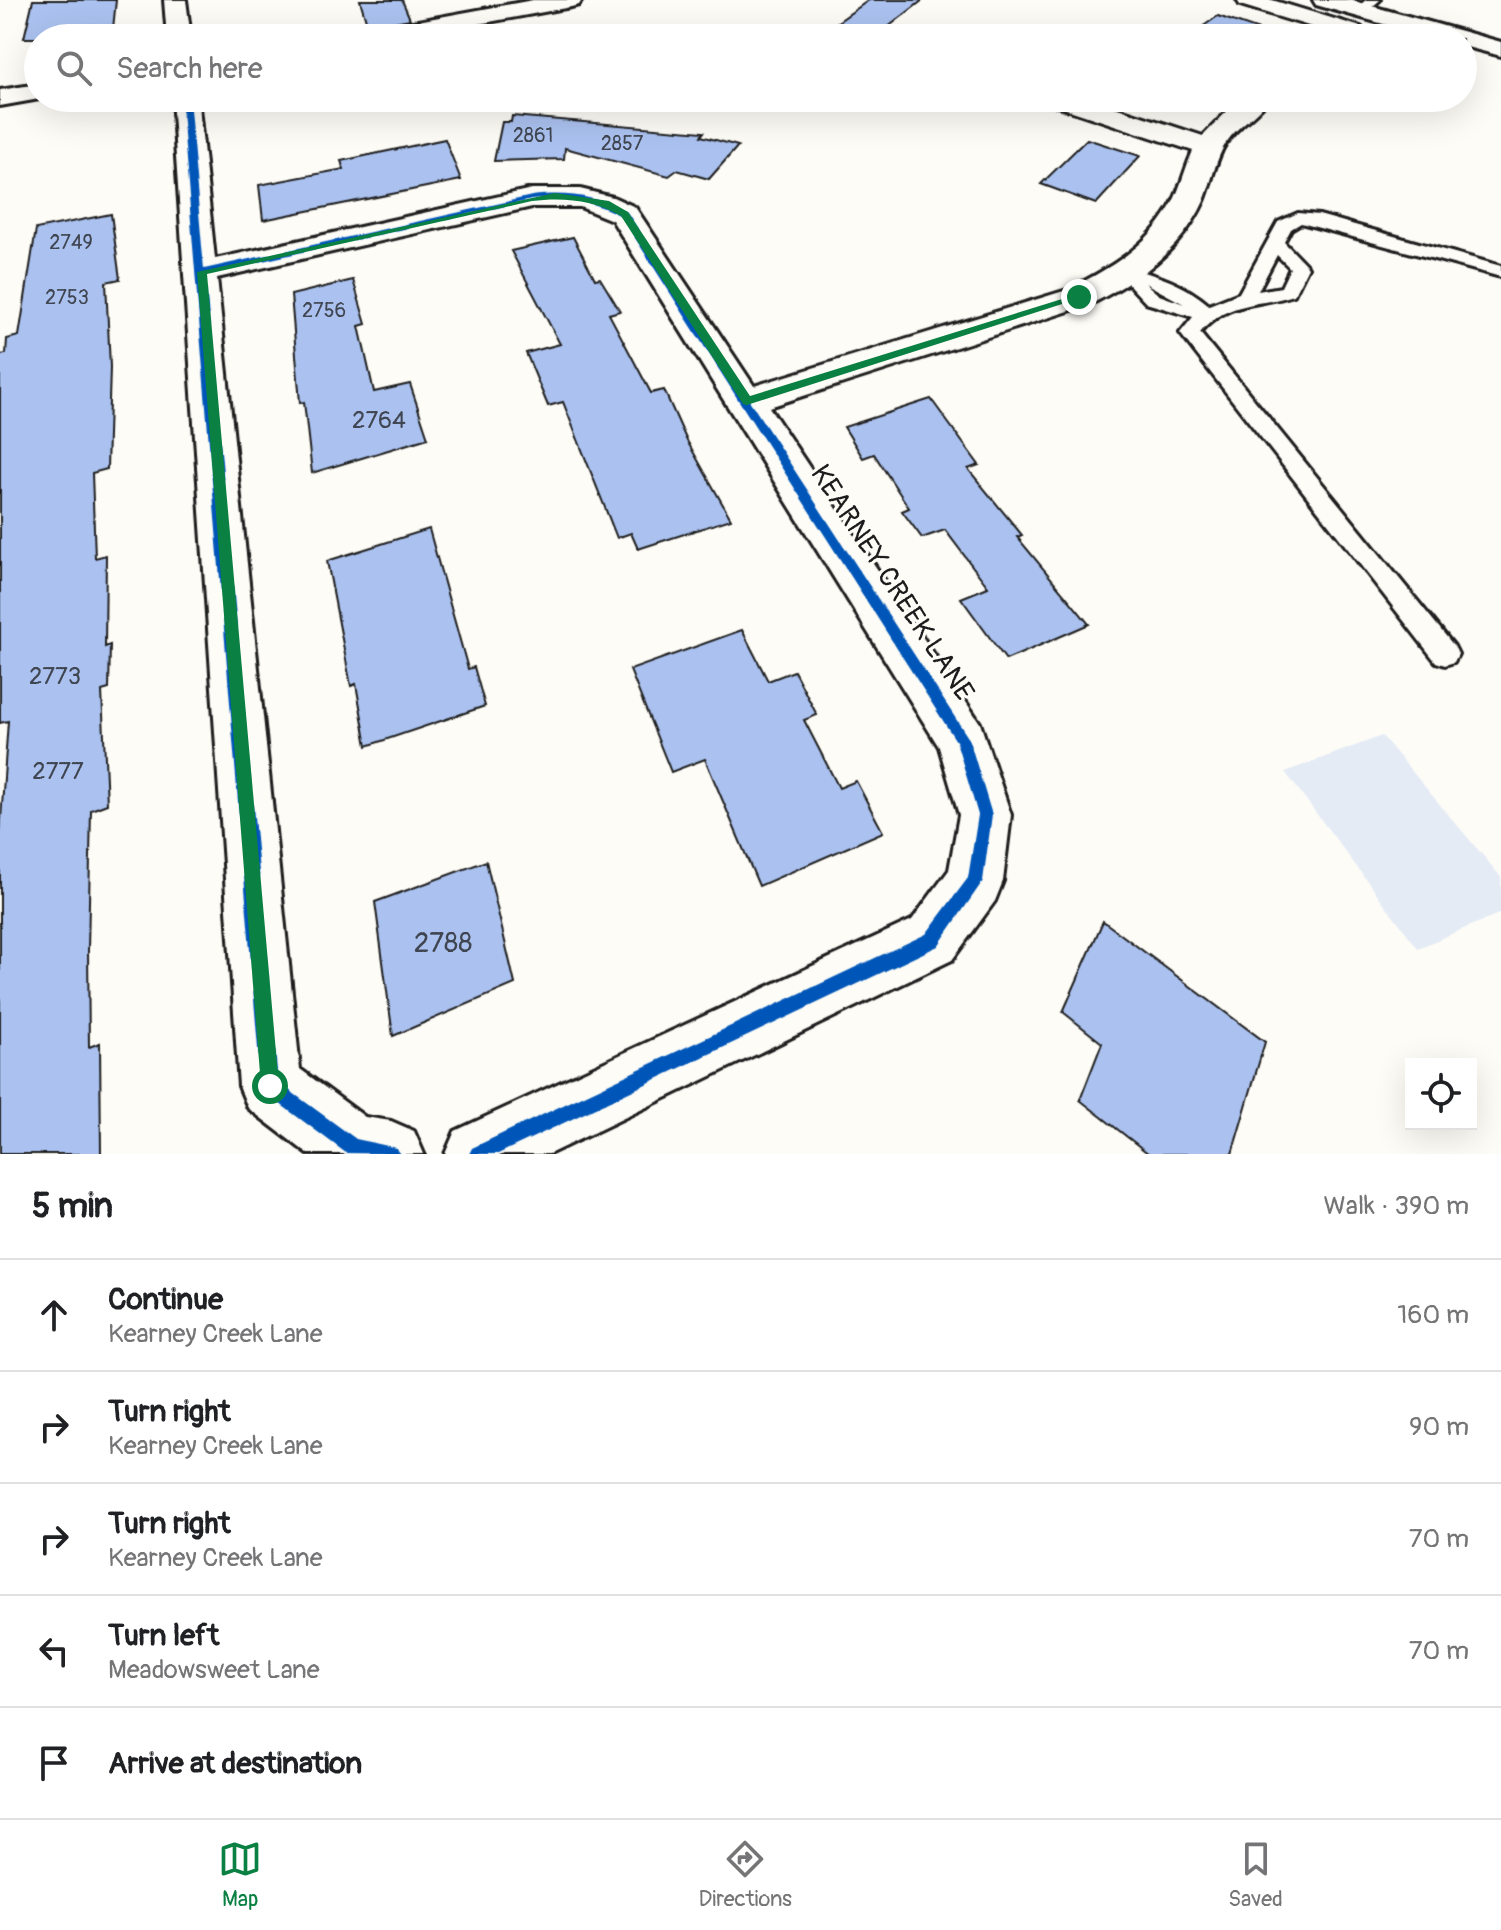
<!DOCTYPE html>
<meta charset="utf-8">
<style>
body{margin:0;font-family:Pangolin,sans-serif;background:#f6f6f6;color:#202124}
.controls{position:absolute;right:24px;bottom:24px;display:grid;overflow:hidden;border-radius:0px;box-shadow:0 8px 32px #0002}
.controls button{width:72px;height:72px;display:grid;place-items:center;padding:0;border:0;border-bottom:2px solid #e0e0e0;background:#fff;color:#202124;font:40px sans-serif}
.stop{position:absolute;width:24px;height:24px;margin:-18px;border:6px solid #0b8043;border-radius:50%;background:#fff}
.stop.end{background:#0b8043;border-color:#fff;box-shadow:0 2px 8px #0008}
.list{margin:0;padding:0;list-style:none}
h2{display:flex;justify-content:space-between;align-items:center;height:104px;margin:0;padding:0 32px;font-size:34px}
h2 small{font-size:26px;font-weight:400;color:#757577}
.list li{display:grid;grid-template-columns:52px 1fr auto;gap:24px;align-items:center;box-sizing:border-box;height:112px;padding:0 32px;border-top:2px solid #e0e0e0}
.list b{display:block;font-size:30px;white-space:nowrap}
.list p{margin:0;font-size:26px;white-space:nowrap;color:#757577}
.list em{font-size:26px;font-style:normal;color:#757577}
.icon{flex:none;width:44px;height:44px;fill:none;stroke:currentColor;stroke-width:2;stroke-linecap:round;stroke-linejoin:round}
.map{position:relative;flex:none;width:1501px;height:1154px;overflow:hidden}
.search{position:absolute;background:#fff;box-shadow:0 8px 32px #0002;left:24px;right:24px;top:24px;height:88px;display:flex;align-items:center;gap:20px;box-sizing:border-box;padding:0 28px;border-radius:44px;color:#757577;font-size:30px}
.sheet{height:664px;background:#fff}
nav{display:flex;justify-content:space-around;align-items:center;box-sizing:border-box;height:112px;border-top:2px solid #e0e0e0;background:#fff;font-size:22px;color:#757577}
nav a{display:grid;justify-items:center;gap:4px}
nav .on{color:#0b8043}
.map>svg:first-child{display:block}
.built{fill:#e4ebf5}
.building{fill:#abc2f0;stroke:#1c1c1c;stroke-width:2}
.lines{fill:none;stroke-linecap:round;stroke-linejoin:round}
.lane-casing{stroke:#1c1c1c;stroke-width:6}
.street-casing{stroke:#1c1c1c;stroke-width:6}
.lane{fill:#fdfcf7;fill-rule:evenodd}
.street{fill:#fdfcf7;fill-rule:evenodd}
.cycleway-casing{stroke:#fdfcf7;stroke-width:5}
.cycleway{fill:#0057b8;fill-rule:evenodd}
.route{fill:#0b8043}
.labels{text-anchor:middle;dominant-baseline:central;stroke-width:6;stroke-linejoin:round;paint-order:stroke}
.far-number-label{font-size:20px;fill:#404651}
.number-label{font-size:24px;fill:#404651}
.street-label{font-size:28px;fill:#1c1c1c;stroke:#fdfcf7}
.near-number-label{font-size:28px;fill:#404651}
</style>
<div class="map">
<svg width="1501" height="1154" viewBox="0 0 1501 1154">
<rect width="100%" height="100%" fill="#fdfcf7"/>
<filter id="ink" filterUnits="userSpaceOnUse"><feTurbulence type="fractalNoise" baseFrequency=".0125" numOctaves="2"/><feDisplacementMap in="SourceGraphic" scale="16" xChannelSelector="R" yChannelSelector="G"/><feConvolveMatrix kernelMatrix="1 2 1 2 8 2 1 2 1" color-interpolation-filters="sRGB"/></filter>
<g filter="url(#ink)">
<path class="built" d="M 1382,736 L 1501,877 L 1501,913 L 1418,948 L 1285,772 Z"/>
<g class="building">
<path d="M 33,0 L 116,0 L 112,38 L 24,38 Z"/>
<path d="M 360,0 L 402,0 L 410,19 L 368,27 Z"/>
<path d="M 869,0 L 923,0 L 874,38 L 815,38 Z"/>
<path d="M 1218,16 L 1265,32 L 1257,38 L 1186,38 Z"/>
<path d="M 512,116 L 704,132 L 701,136 L 738,146 L 709,179 L 677,170 L 669,176 L 565,148 L 564,159 L 494,161 L 502,122 L 511,122 Z"/>
<path d="M 445,139 L 461,180 L 263,220 L 259,185 L 344,169 L 341,161 Z"/>
<path d="M 1087,139 L 1140,156 L 1096,204 L 1041,184 Z"/>
<path d="M 111,214 L 120,279 L 106,282 L 110,367 L 107,469 L 92,473 L 95,558 L 106,555 L 105,647 L 110,645 L 109,689 L 102,691 L 107,804 L 91,810 L 88,950 L 89,1047 L 100,1043 L 101,1154 L 0,1154 L 0,834 L 8,721 L 0,723 L 0,355 L 6,354 L 7,339 L 19,336 L 36,229 Z"/>
<path d="M 573,237 L 595,279 L 600,278 L 620,311 L 609,314 L 651,393 L 664,390 L 686,439 L 731,519 L 638,549 L 631,533 L 617,538 L 563,402 L 548,406 L 526,353 L 560,344 L 511,251 Z"/>
<path d="M 353,280 L 366,324 L 359,326 L 374,392 L 410,384 L 428,438 L 312,473 L 304,402 L 300,403 L 291,295 Z"/>
<path d="M 931,399 L 979,465 L 968,469 L 1022,535 L 1017,537 L 1089,624 L 1006,660 L 961,598 L 988,587 L 945,530 L 922,538 L 902,511 L 909,508 L 874,454 L 863,458 L 844,427 Z"/>
<path d="M 429,529 L 468,669 L 474,667 L 485,706 L 367,746 L 356,684 L 351,686 L 327,561 Z"/>
<path d="M 742,630 L 768,681 L 794,671 L 817,715 L 804,720 L 839,788 L 856,781 L 883,832 L 759,886 L 705,759 L 671,772 L 630,670 Z"/>
<path d="M 486,861 L 515,984 L 393,1036 L 375,902 Z"/>
<path d="M 1103,921 L 1265,1042 L 1232,1154 L 1149,1154 L 1080,1100 L 1102,1043 L 1063,1012 Z"/>
</g>
<g class="lines">
<g class="lane-casing">
<g id="lane">
<path d="M 1366,0 L 1380,0 L 1364,14 L 1356,14 L 1356,8 Z"/>
<path d="M 1298,213 L 1319,215 L 1501,266 L 1501,277 L 1301,223 L 1291,229 L 1284,242 L 1308,267 L 1294,295 C 1257,307 1228,300 1200,333 L 1454,646 L 1458,654 L 1454,662 L 1445,665 L 1436,662 L 1183,337 L 1180,333 L 1193,317 L 1146,303 L 1118,273 L 1127,268 C 1158,275 1185,284 1209,305 L 1239,293 L 1278,222 ZM 1277,255 L 1290,268 L 1281,287 L 1258,291 ZM 1145,283 L 1184,304 L 1159,295 Z"/>
</g>
</g>
<g class="street-casing">
<g id="street">
<path d="M 164,0 L 186,0 L 191,38 L 167,38 Z"/>
<path d="M 533,0 L 582,0 L 579,5 L 571,7 L 402,38 L 351,38 L 354,33 L 363,31 Z"/>
<path d="M 1237,0 L 1272,0 L 1361,27 L 1365,32 L 1361,37 L 1345,37 L 1240,5 Z"/>
<path d="M 1313,0 L 1350,0 L 1501,42 L 1501,56 L 1463,46 L 1463,38 L 1433,38 L 1316,5 Z"/>
<path d="M 38,84 L 38,98 L 45,98 L 0,106 L 0,90 Z"/>
<path d="M 172,98 L 198,98 L 215,259 L 532,189 L 580,189 L 613,197 L 635,207 L 754,386 L 1067,290 C 1109,269 1149,246 1172,204 C 1181,187 1185,168 1193,151 L 1051,104 L 1047,98 L 1087,98 L 1203,136 L 1240,98 L 1269,98 C 1257,115 1238,125 1226,143 C 1215,160 1212,182 1204,201 C 1181,251 1138,280 1091,304 L 769,407 L 980,723 L 1011,815 L 1003,881 L 995,901 L 952,960 L 549,1154 L 445,1154 L 455,1131 L 912,920 L 949,870 L 959,815 L 939,747 L 612,220 L 580,207 L 532,207 L 217,278 L 300,1069 L 365,1117 L 391,1121 L 414,1131 L 424,1154 L 308,1154 L 248,1108 L 239,1086 Z"/>
</g>
</g>
<use href="#lane" class="lane"/>
<use href="#street" class="street"/>
<g class="cycleway-casing">
<path id="cycleway" d="M 181,98 L 189,98 L 204,269 L 532,196 C 566,192 597,196 627,212 L 969,739 L 992,815 L 983,881 L 938,946 L 498,1154 L 469,1154 L 472,1148 L 926,934 L 968,878 L 978,815 L 956,741 L 621,216 C 592,200 564,197 532,200 L 205,274 L 278,1082 L 356,1139 L 397,1148 L 400,1154 L 346,1153 L 264,1092 L 261,1086 Z"/>
</g>
<use href="#cycleway" class="cycleway"/>
</g>
</g>
<path class="route" d="M 555,193 L 609,201 L 628,212 L 750,396 L 1075,295 L 1084,297 L 747,405 L 743,404 L 621,216 C 594,200 563,197 532,201 L 207,274 L 279,1086 L 277,1093 L 270,1096 L 263,1093 L 261,1086 L 197,272 Z"/>
<g class="labels">
<g class="far-number-label">
<text x="533" y="135">2861</text>
<text x="622" y="143">2857</text>
<text x="71" y="242">2749</text>
<text x="67" y="297">2753</text>
<text x="324" y="310">2756</text>
</g>
<g class="number-label">
<text x="379" y="420">2764</text>
<text x="55" y="676">2773</text>
<text x="58" y="771">2777</text>
</g>
<g class="street-label">
<text transform="translate(892 583) rotate(57)">KEARNEY CREEK LANE</text>
</g>
<g class="near-number-label">
<text x="443" y="943">2788</text>
</g>
</g>
</svg>
<div class="controls">
<button><svg class="icon" aria-label="locate" viewBox="0 0 24 24"><circle cx="12" cy="12" r="6"/><path d="M12 2v4M12 18v4M2 12h4M18 12h4"/></svg></button>
</div>
<div class="stop" style="left:270px;top:1086px"></div>
<div class="stop end" style="left:1079px;top:297px"></div>
<div class="search"><svg class="icon" aria-label="search" viewBox="0 0 24 24"><circle cx="10" cy="10" r="6"/><path d="M15 15l6 6"/></svg>Search here</div>
</div>
<section class="sheet">
<h2>5 min<small>Walk · 390 m</small></h2>
<ul class="list">
<li><svg class="icon" aria-label="ahead" viewBox="0 0 24 24"><path d="M12 20V5M6 11l6-6 6 6"/></svg><div><b>Continue</b><p>Kearney Creek Lane</p></div><em>160 m</em></li>
<li><svg class="icon" aria-label="right" viewBox="0 0 24 24"><path d="M7 20v-9h11M14 6l5 5-5 5"/></svg><div><b>Turn right</b><p>Kearney Creek Lane</p></div><em>90 m</em></li>
<li><svg class="icon" aria-label="right" viewBox="0 0 24 24"><path d="M7 20v-9h11M14 6l5 5-5 5"/></svg><div><b>Turn right</b><p>Kearney Creek Lane</p></div><em>70 m</em></li>
<li><svg class="icon" aria-label="left" viewBox="0 0 24 24"><path d="M17 20v-9H6M10 6l-5 5 5 5"/></svg><div><b>Turn left</b><p>Meadowsweet Lane</p></div><em>70 m</em></li>
<li><svg class="icon" aria-label="arrive" viewBox="0 0 24 24"><path d="M6 21V4h12l-3 4 3 4H6"/></svg><div><b>Arrive at destination</b></div></li>
</ul>
</section>
<nav>
<a class="on"><svg class="icon" aria-label="map" viewBox="0 0 24 24"><path d="M3 6l6-2 6 2 6-2v14l-6 2-6-2-6 2zM9 4v14M15 6v14"/></svg>Map</a>
<a><svg class="icon" aria-label="directions" viewBox="0 0 24 24"><path d="M12 3l9 9-9 9-9-9zM9 14v-3h6M13 9l2 2-2 2"/></svg>Directions</a>
<a><svg class="icon" aria-label="saved" viewBox="0 0 24 24"><path d="M7 4h10v16l-5-4-5 4z"/></svg>Saved</a>
</nav>
